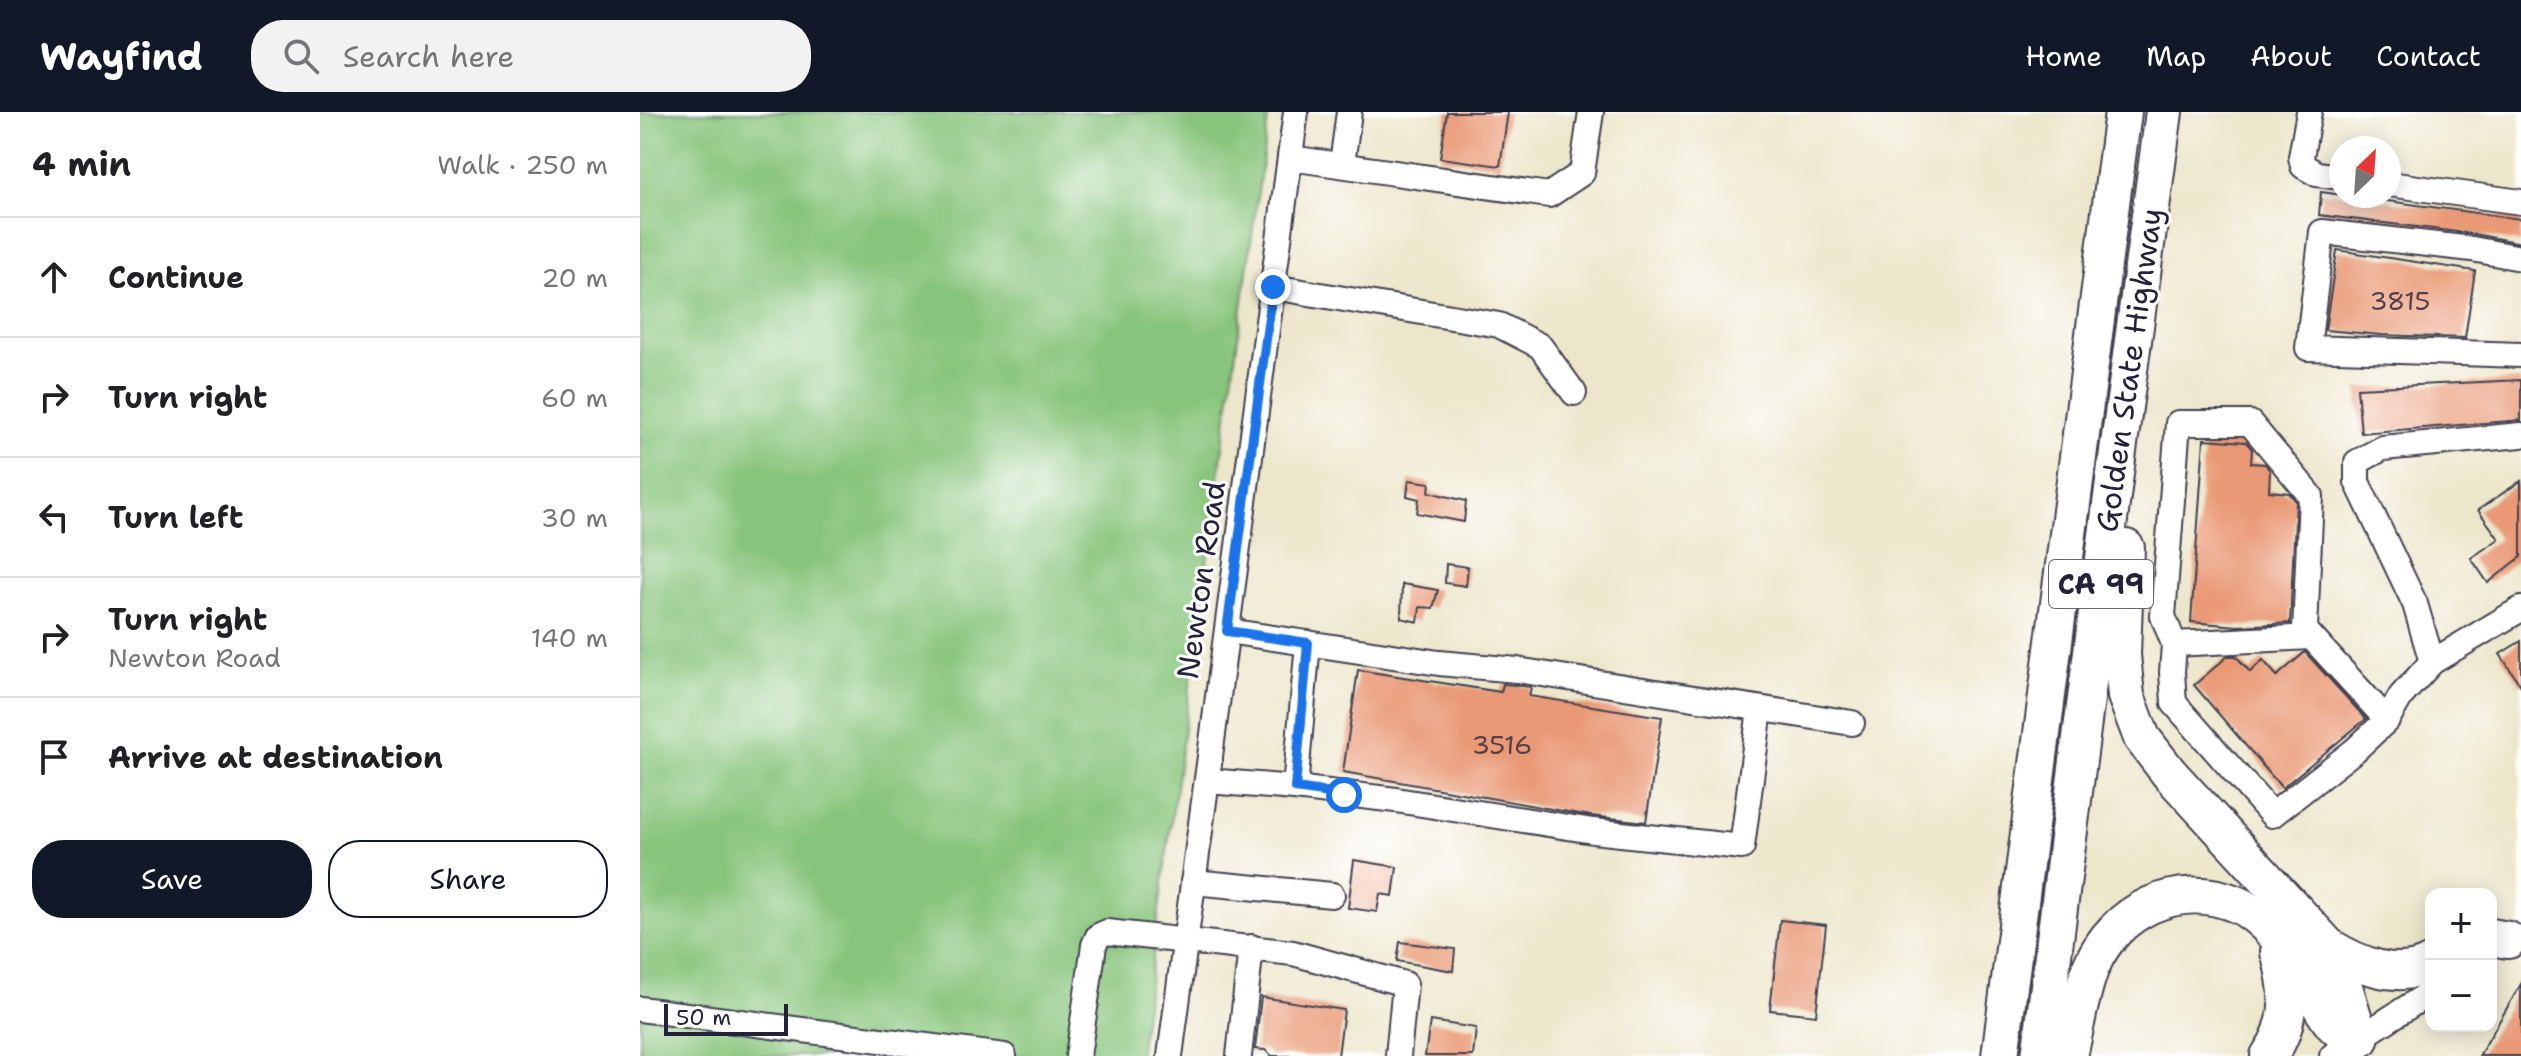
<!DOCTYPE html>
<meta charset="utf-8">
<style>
body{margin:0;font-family:"Shantell Sans",sans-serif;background:#f2f2f2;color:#202124}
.controls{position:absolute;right:24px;bottom:24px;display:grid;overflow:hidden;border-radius:16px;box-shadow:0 4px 20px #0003}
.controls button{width:72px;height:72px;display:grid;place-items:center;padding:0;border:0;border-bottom:2px solid #e0e0e0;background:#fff;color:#202124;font:40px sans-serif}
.compass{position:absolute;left:1689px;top:24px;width:72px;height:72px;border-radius:50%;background:#fff;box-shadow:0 4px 20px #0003;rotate:25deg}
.scale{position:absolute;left:24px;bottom:20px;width:124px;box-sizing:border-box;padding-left:8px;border:4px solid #22223b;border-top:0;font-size:22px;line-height:28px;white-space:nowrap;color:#22223b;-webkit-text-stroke:6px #fff;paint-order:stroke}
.stop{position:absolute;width:24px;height:24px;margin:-18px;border:6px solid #1a73e8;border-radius:50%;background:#fff}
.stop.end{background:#1a73e8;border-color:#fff;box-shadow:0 2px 8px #0008}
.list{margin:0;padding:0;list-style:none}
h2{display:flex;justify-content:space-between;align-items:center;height:104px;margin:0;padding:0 32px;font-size:34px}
h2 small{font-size:26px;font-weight:400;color:#757577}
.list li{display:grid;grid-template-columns:52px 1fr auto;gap:24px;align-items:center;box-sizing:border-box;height:120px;padding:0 32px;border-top:2px solid #e0e0e0}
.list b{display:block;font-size:30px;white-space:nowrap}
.list p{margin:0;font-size:26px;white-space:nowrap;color:#757577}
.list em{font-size:26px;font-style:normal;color:#757577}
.actions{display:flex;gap:16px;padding:24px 32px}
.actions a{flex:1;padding:18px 0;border:2px solid #111827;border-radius:32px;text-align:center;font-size:28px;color:#111827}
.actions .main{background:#111827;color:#fff}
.icon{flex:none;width:44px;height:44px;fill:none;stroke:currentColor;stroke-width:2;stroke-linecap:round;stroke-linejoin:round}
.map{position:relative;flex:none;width:1881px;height:944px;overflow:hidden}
header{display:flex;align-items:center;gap:48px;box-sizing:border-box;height:112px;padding:0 40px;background:#111827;color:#fff}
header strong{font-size:38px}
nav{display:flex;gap:44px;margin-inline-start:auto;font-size:28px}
.search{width:560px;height:72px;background:#f2f2f2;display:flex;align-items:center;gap:20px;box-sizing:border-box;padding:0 28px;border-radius:32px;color:#757577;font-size:30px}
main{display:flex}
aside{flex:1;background:#fff}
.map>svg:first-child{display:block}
.green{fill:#88c57b;stroke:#55745b;stroke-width:2}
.building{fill:#e99974}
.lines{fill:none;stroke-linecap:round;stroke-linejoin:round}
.minor-casing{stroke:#403f50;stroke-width:28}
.highway-casing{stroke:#403f50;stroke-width:40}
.minor{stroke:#fff;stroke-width:24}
.highway{stroke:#fff;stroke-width:36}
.route{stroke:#1a73e8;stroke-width:10}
.labels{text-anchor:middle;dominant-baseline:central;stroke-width:6;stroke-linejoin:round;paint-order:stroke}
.number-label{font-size:26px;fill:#544049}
.shield{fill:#fff;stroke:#646476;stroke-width:2}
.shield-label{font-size:28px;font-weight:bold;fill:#22223b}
.street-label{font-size:30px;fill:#22223b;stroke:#fff}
</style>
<header>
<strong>Wayfind</strong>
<div class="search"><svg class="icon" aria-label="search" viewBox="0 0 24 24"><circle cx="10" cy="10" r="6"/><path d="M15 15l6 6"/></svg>Search here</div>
<nav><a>Home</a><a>Map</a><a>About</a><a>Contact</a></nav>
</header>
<main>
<aside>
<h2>4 min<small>Walk · 250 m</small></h2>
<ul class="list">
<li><svg class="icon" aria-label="ahead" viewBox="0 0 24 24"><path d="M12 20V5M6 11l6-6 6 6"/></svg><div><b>Continue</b></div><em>20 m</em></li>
<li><svg class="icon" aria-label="right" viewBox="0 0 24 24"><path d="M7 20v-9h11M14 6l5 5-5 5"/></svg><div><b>Turn right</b></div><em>60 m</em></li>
<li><svg class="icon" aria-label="left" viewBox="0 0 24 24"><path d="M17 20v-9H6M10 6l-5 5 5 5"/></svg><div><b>Turn left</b></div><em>30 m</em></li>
<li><svg class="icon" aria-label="right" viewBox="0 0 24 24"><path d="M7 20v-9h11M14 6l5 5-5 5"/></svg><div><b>Turn right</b><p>Newton Road</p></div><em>140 m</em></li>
<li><svg class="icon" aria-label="arrive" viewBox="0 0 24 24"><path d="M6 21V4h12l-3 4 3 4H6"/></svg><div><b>Arrive at destination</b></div></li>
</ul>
<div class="actions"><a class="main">Save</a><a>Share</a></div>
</aside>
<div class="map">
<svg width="1881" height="944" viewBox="0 0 1881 944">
<rect width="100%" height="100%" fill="#fff"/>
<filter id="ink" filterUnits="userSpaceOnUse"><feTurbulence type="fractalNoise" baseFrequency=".0125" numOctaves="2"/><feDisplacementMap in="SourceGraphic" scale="16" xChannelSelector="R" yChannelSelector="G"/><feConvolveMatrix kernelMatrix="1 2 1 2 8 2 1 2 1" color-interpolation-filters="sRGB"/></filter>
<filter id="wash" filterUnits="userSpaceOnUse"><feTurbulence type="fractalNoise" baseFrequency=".006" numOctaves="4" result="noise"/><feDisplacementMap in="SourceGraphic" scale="32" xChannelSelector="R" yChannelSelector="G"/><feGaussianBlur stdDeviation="1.8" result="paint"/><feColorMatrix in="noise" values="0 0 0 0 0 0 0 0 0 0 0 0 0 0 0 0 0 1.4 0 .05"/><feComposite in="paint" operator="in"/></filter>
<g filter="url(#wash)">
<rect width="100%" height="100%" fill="#ece6ca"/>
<path class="green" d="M 0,0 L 629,0 L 499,944 L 0,944 Z"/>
<g id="blocks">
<g class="building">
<path d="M 807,0 L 868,0 L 860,54 L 800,46 Z"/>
<path d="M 1681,80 L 1881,107 L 1881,131 L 1834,122 L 1679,103 Z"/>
<path d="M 1697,138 L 1835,159 L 1825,226 L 1742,223 L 1685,218 Z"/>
<path d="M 1881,268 L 1881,308 L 1721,321 L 1717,276 Z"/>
<path d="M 1564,327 L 1606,330 L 1612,337 L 1611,351 L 1625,352 L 1630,359 L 1629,379 L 1649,381 L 1656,389 L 1650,511 L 1598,514 L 1551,510 Z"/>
<path d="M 769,368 L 790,371 L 789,380 L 826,389 L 824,410 L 777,401 L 779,387 L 767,384 Z"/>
<path d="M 1881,369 L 1881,445 L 1848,471 L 1831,446 L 1859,427 L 1838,398 Z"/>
<path d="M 806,452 L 828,455 L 826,474 L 805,471 Z"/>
<path d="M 762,472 L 798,478 L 793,496 L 780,495 L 778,510 L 761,506 Z"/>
<path d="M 1881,529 L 1881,574 L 1860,542 Z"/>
<path d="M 1665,540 L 1726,607 L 1642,676 L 1554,573 L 1588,544 L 1596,544 L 1610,560 L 1623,548 L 1637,564 Z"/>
<path d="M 718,558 L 861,580 L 863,572 L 875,573 L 891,575 L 889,584 L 1022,605 L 1006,710 L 951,704 L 703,660 Z"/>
<path d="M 714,748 L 757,755 L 753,784 L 740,782 L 737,800 L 708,796 Z"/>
<path d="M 1140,808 L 1186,813 L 1176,903 L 1130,898 Z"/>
<path d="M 760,830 L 815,837 L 813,859 L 757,849 Z"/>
<path d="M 1881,872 L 1881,944 L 1839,944 Z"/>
<path d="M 621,885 L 704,898 L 698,944 L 632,944 L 625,938 L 615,937 Z"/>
<path d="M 790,909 L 836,916 L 833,944 L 785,944 Z"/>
</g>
</g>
</g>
<g filter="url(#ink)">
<use href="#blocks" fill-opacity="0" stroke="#403f50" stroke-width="2"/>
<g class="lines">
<g class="minor-casing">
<g id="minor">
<path d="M 1669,0 L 1661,45 L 1663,54 L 1677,62 L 1701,65"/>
<path d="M 650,46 L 909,83 L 942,61 L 951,0"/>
<path d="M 702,52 L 709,0"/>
<path d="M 1749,72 L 1881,90"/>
<path d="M 1881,146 L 1832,137 L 1682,120 L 1668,236 L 1881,243"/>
<path d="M 633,175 L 859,213 L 900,234 L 934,281"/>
<path d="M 587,519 L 799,551 L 877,558 L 1212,611"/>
<path d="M 1534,532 L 1671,525"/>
<path d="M 1792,550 L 1775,492 L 1717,370 L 1717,350 L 1743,336 L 1881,323"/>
<path d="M 1747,608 L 1665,518 L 1671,384 L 1610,311 L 1538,311 L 1523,504 L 1534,532 L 1532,560 L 1534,591 L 1632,703 L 1715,638 L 1747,608 L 1761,584 L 1792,550 L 1881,497"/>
<path d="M 567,669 L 655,676 L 756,688 L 953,719 L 1102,735 L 1120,597"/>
<path d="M 655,676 L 668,531"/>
<path d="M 553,770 L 692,783"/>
<path d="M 0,897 L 364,944"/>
<path d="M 438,944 L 454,833 L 458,824 L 467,820 L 653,841 L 765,872 L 758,944"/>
<path d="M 530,944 L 656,0"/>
<path d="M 599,944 L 611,835"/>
<path d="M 1692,944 L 1791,880"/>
</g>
</g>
<g class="highway-casing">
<g id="highway">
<path d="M 1486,436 L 1482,543 L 1486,584 L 1502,626 L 1529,661 L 1688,834 C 1716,852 1758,870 1791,851"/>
<path d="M 1851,825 L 1868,828"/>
<path d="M 1669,831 L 1705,878 L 1720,927"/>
<path d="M 1360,944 L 1483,0"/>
<path d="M 1400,944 L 1474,369 L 1524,0"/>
<path d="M 1429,944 C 1436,915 1440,883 1451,855 C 1474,799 1538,767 1596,792 C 1615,800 1633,819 1646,835 C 1661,853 1683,906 1698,917 C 1704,921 1713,924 1720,927"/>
<path d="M 1629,944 C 1653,910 1650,878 1639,840"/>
</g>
</g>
<use href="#minor" class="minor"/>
<use href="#highway" class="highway"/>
</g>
</g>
<g class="lines" filter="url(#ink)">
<path class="route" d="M 633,175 L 587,519 L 668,531 L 655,676 L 704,683"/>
</g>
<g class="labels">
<g class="number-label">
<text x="1760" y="188">3815</text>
<text x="862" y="632">3516</text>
</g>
<rect class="shield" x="1409" y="448" width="104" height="48" rx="6"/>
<g class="shield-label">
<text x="1461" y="472">CA 99</text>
</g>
<g class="street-label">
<text transform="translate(1489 258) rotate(-82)">Golden State Highway</text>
<text transform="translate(561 468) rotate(-82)">Newton Road</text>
</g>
</g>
</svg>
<div class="controls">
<button>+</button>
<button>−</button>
</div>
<svg class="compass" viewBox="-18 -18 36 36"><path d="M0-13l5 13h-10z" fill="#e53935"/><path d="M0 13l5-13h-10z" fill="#757577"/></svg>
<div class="scale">50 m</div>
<div class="stop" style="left:704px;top:683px"></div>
<div class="stop end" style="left:633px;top:175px"></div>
</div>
</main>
